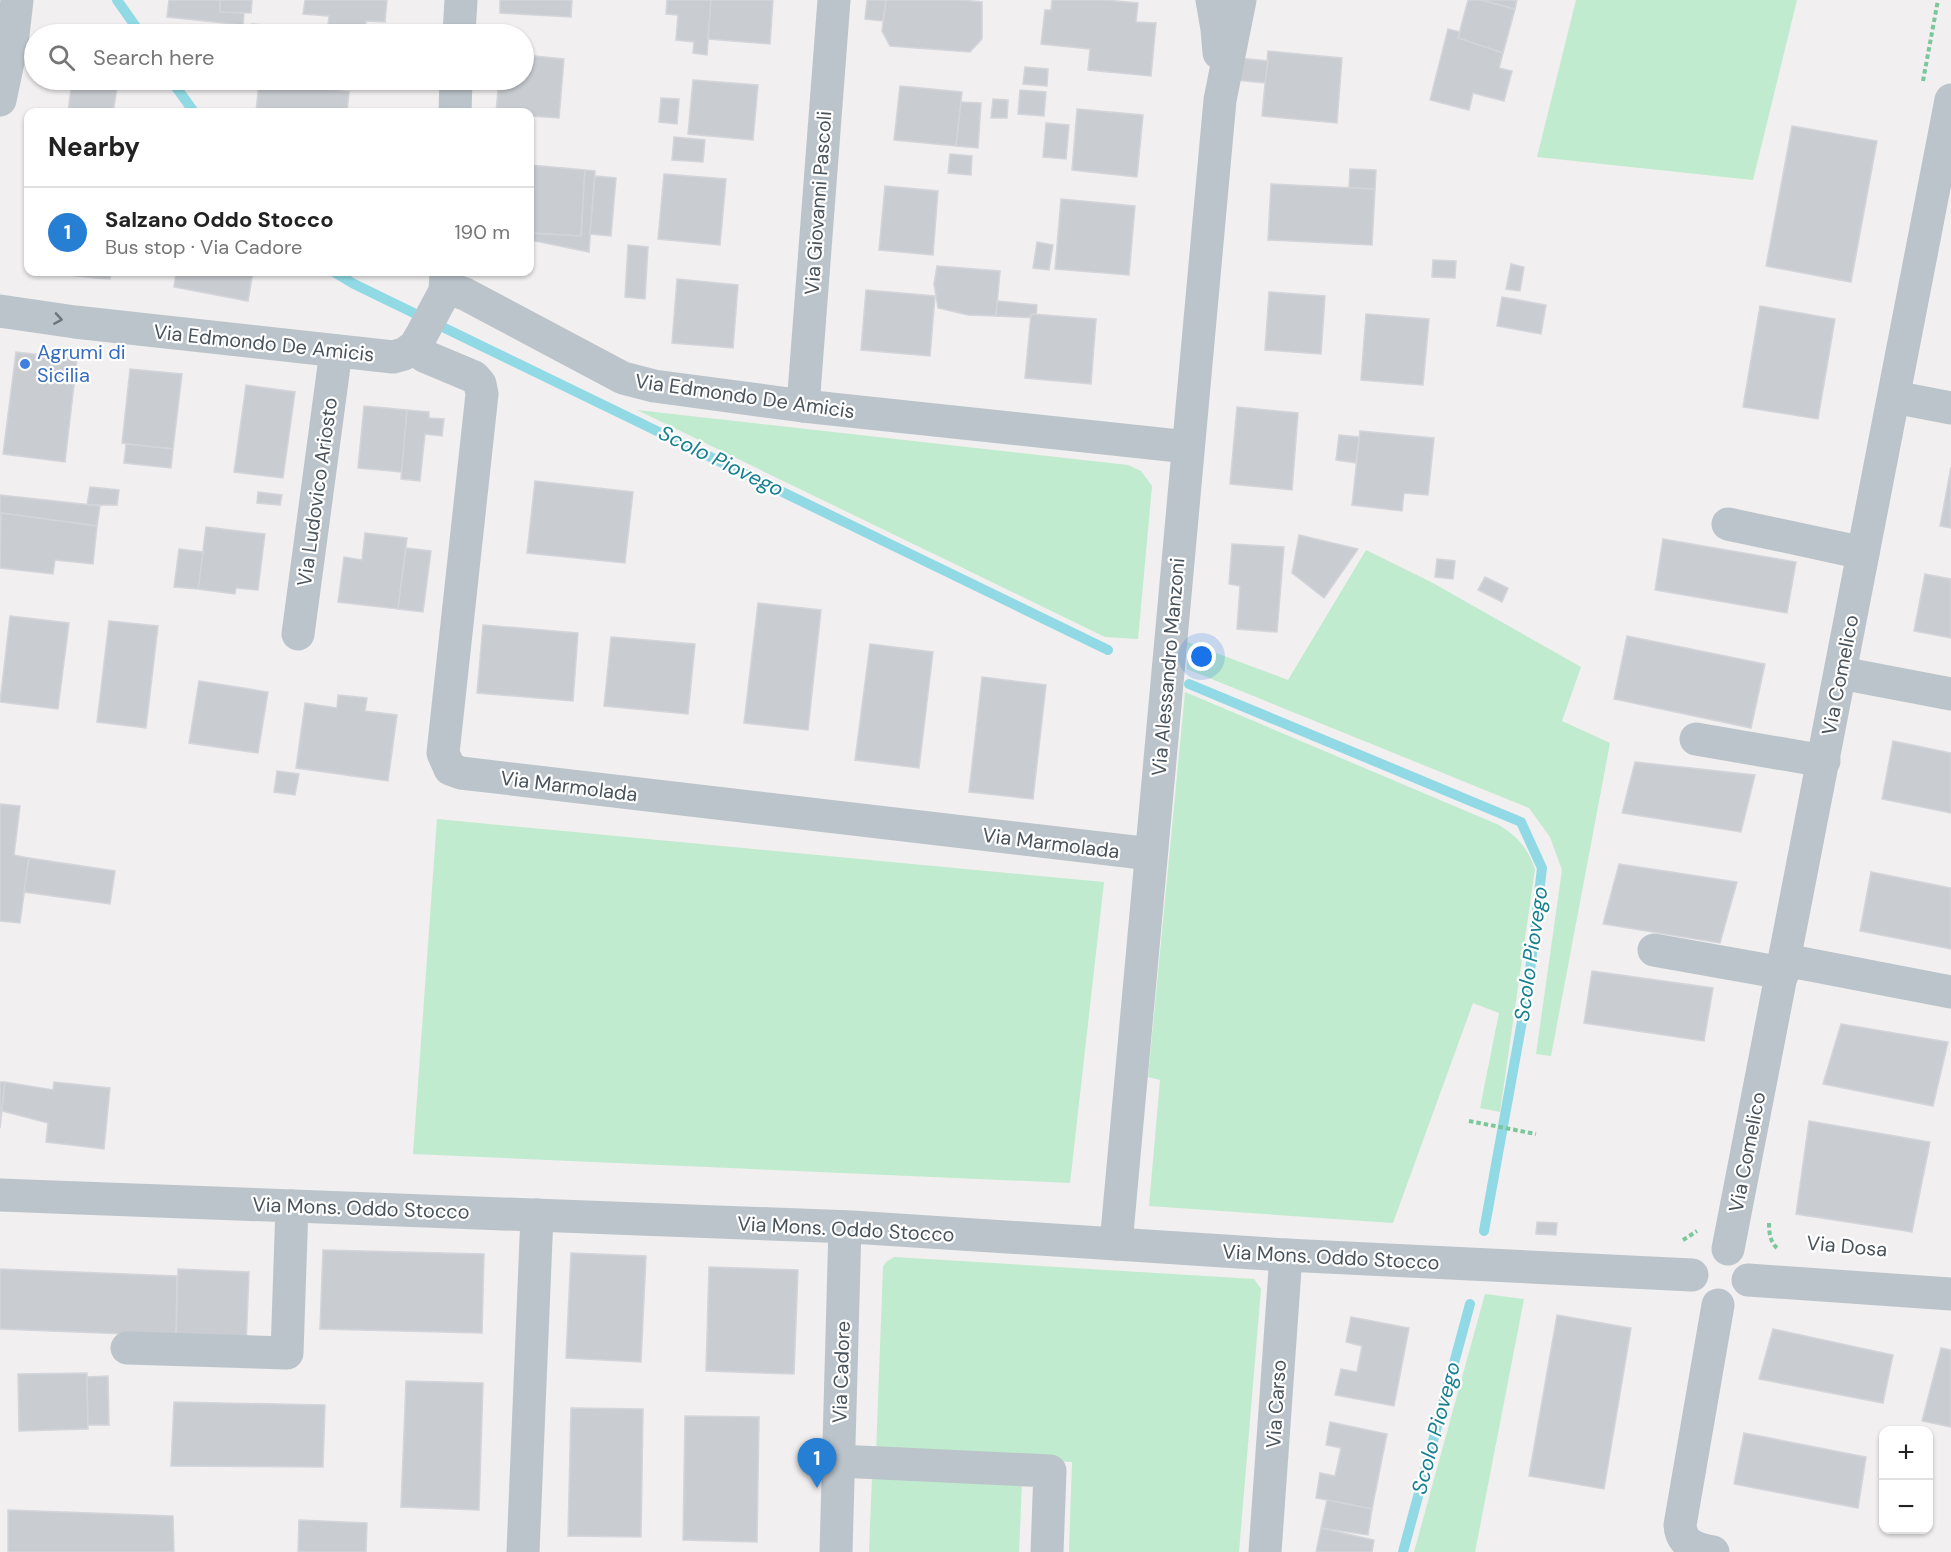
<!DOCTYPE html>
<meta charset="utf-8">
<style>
body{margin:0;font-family:"DM Sans",sans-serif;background:#f2f2f2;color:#222}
.controls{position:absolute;right:18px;bottom:18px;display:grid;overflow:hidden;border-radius:12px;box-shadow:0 2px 4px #0004}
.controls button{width:54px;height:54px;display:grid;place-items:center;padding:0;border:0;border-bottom:2px solid #e0e0e0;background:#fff;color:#222;font:30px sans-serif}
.you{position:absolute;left:1202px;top:657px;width:21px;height:21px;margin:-15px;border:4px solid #fff;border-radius:50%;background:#1a73e8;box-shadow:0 0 0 9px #1a73e833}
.badge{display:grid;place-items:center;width:39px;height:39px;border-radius:50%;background:#277fd3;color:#fff;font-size:20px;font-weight:700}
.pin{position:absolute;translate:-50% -50px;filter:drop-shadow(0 2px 3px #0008)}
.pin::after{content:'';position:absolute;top:32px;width:21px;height:18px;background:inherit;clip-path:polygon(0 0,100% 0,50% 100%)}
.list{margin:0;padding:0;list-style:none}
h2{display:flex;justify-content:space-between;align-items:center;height:78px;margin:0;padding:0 24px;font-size:26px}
h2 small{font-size:20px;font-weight:400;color:#767676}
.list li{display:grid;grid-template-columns:39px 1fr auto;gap:18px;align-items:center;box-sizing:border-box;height:90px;padding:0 24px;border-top:2px solid #e0e0e0}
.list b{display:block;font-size:22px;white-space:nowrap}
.list p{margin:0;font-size:20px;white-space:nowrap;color:#767676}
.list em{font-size:20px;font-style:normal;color:#767676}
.icon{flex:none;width:33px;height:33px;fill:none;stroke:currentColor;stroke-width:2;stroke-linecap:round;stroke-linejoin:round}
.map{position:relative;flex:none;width:1951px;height:1552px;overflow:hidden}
.search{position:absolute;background:#fff;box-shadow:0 2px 4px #0004;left:24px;top:24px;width:510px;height:66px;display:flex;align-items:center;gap:15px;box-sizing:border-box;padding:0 21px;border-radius:33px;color:#767676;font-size:22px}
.panel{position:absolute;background:#fff;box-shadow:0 2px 4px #0004;left:24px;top:108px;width:510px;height:168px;border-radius:12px}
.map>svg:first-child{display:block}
.green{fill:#c0ebce}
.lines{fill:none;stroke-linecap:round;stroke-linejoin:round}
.stream{stroke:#91dae5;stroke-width:10}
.building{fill:#c9ccd1;stroke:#d3d5da;stroke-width:1.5}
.path{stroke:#7bc79c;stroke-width:4;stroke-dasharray:4.5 3;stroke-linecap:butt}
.minor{stroke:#bbc4cb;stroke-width:33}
.oneway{stroke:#6a757d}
.shop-dot{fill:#3f7fe0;stroke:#fff;stroke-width:2}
.labels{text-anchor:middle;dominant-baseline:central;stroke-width:4.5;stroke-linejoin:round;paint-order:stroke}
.street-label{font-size:20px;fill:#48535b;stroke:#fff}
.shop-label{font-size:20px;fill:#366cbe;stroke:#fff;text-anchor:start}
.water-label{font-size:21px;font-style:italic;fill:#168091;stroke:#fff}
</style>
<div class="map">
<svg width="1951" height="1552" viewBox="0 0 1951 1552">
<rect width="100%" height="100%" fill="#f1efef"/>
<g class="green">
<path d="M 1576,0 L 1797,0 L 1753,180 L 1537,157 Z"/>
<path d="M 637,410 L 1128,465 L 1141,471 L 1152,486 L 1138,639 L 1105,637 Z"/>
<path d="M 1366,550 L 1431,582 L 1581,667 L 1562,721 L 1610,743 L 1551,1056 L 1536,1054 L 1562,870 L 1550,837 L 1529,808 L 1187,669 L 1187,642 L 1288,680 Z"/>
<path d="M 1185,692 L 1499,825 C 1518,837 1527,847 1535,869 L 1500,1112 L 1480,1108 L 1499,1013 L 1473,1003 L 1393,1223 L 1149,1206 L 1160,1080 L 1148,1077 Z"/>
<path d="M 437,819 L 1104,882 L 1070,1183 L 413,1154 Z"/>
<path d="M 894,1257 L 1254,1279 L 1261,1289 L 1239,1552 L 1069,1552 L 1072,1462 L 876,1454 L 883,1267 L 886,1262 Z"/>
<path d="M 1485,1294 L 1524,1299 L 1475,1552 L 1414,1552 Z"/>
<path d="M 872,1477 L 1022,1482 L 1019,1552 L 869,1552 Z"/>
</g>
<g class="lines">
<g class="stream">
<path d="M 117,0 L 141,34"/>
<path d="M 171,80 L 194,112"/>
<path d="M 334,272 L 354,284 L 1108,650"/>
<path d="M 1189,684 L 1521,822 L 1542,868 L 1528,988 L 1484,1231"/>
<path d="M 1403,1552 L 1470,1304"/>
</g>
</g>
<g class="building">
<path d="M 169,0 L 220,0 L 220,12 L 244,13 L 243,25 L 167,17 Z"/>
<path d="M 220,0 L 252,0 L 251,13 L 220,12 Z"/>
<path d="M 305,0 L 387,0 L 385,22 L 366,21 L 366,27 L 328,25 L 329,16 L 303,14 Z"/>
<path d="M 500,0 L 572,0 L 571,17 L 500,13 Z"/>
<path d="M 667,0 L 711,0 L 707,55 L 693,53 L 694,42 L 676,40 L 678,15 L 666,14 Z"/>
<path d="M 711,0 L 773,0 L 770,44 L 708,39 Z"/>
<path d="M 867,0 L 886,0 L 883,21 L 865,19 Z"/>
<path d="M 886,0 L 962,0 L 982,2 L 982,39 L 970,52 L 890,46 L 882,31 Z"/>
<path d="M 1052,0 L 1105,0 L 1138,3 L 1136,22 L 1156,23 L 1151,76 L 1088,70 L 1090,49 L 1041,44 L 1045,10 L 1051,10 Z"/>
<path d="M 1468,0 L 1481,0 L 1515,9 L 1503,53 L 1458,38 Z"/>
<path d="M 1481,0 L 1517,0 L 1515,9 Z"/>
<path d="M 252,24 L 281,26 L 280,34 L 251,34 Z"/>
<path d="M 328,25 L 366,27 L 365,34 L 327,34 Z"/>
<path d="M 1448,29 L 1460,32 L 1458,38 L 1503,53 L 1499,68 L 1512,71 L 1504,101 L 1473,93 L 1469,110 L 1430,100 Z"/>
<path d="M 1268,51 L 1342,58 L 1337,123 L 1262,116 Z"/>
<path d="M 524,55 L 564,59 L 559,118 L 530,116 L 530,112 L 496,112 L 499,80 L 524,80 Z"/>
<path d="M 1238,58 L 1268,61 L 1265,83 L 1236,80 Z"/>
<path d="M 1025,67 L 1048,69 L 1047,86 L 1023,84 Z"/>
<path d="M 693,80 L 758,85 L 753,140 L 688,134 Z"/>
<path d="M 72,81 L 117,88 L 113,112 L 68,112 Z"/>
<path d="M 259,82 L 349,92 L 347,112 L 256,112 Z"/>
<path d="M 900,86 L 962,92 L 956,146 L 894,140 Z"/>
<path d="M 1020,90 L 1046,92 L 1044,116 L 1018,114 Z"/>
<path d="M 661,98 L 679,99 L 677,124 L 659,122 Z"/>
<path d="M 993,99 L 1008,100 L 1007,118 L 991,118 Z"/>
<path d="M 961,102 L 981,103 L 978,148 L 956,146 Z"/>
<path d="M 1077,109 L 1143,115 L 1137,177 L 1072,170 Z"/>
<path d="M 1046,123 L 1069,125 L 1066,159 L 1043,157 Z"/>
<path d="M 1792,126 L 1877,141 L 1851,282 L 1766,266 Z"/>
<path d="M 674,137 L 705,140 L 703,162 L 672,160 Z"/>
<path d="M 950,154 L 972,156 L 971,175 L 948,173 Z"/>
<path d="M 530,165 L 585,170 L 581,236 L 530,233 Z"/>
<path d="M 1350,169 L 1376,170 L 1375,189 L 1349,188 Z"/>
<path d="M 585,170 L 595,171 L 589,252 L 530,240 L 530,233 L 581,236 Z"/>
<path d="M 664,174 L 726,179 L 720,245 L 658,239 Z"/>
<path d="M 595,176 L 616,178 L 611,236 L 590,234 Z"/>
<path d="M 1271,184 L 1375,189 L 1372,245 L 1268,240 Z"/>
<path d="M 885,186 L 938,191 L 933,255 L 879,250 Z"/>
<path d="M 1061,199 L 1135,206 L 1129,275 L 1055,269 Z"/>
<path d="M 1037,242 L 1053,245 L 1049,270 L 1033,268 Z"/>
<path d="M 628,245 L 648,247 L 645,299 L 625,297 Z"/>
<path d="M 1433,260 L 1456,261 L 1455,278 L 1432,277 Z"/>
<path d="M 1511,264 L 1524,267 L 1520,291 L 1506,289 Z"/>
<path d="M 937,266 L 1000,271 L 996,316 L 968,315 L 938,308 L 934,284 Z"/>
<path d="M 44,272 L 95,272 L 94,278 Z"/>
<path d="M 95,272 L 111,272 L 110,279 L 94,278 Z"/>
<path d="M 176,272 L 253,272 L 248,301 L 174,287 Z"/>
<path d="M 677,279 L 738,285 L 733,348 L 672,343 Z"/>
<path d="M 866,290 L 935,296 L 930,356 L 861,350 Z"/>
<path d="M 1269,292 L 1325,296 L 1321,354 L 1265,350 Z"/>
<path d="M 1502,297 L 1546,305 L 1541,334 L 1497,326 Z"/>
<path d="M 997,301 L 1037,305 L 1036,318 L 996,316 Z"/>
<path d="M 1760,306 L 1835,319 L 1818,419 L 1743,407 Z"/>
<path d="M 1031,314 L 1096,319 L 1091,384 L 1025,378 Z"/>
<path d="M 1366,314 L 1429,319 L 1423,385 L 1361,380 Z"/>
<path d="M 16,352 L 77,359 L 65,462 L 3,454 Z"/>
<path d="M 130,369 L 182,374 L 173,449 L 122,443 Z"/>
<path d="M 246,385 L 295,392 L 283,478 L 234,472 Z"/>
<path d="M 364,406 L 407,410 L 402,472 L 358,468 Z"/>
<path d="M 1237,407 L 1298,413 L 1292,490 L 1230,484 Z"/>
<path d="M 407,410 L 429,412 L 429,418 L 444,419 L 442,436 L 425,434 L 420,481 L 401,479 Z"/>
<path d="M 1360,431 L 1434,438 L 1428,495 L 1404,493 L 1402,511 L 1352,505 Z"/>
<path d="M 1339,435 L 1359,437 L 1356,463 L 1336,460 Z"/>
<path d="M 126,444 L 173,449 L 171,468 L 124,463 Z"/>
<path d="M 1951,467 L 1951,528 L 1940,526 Z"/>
<path d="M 535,481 L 633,492 L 625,563 L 527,553 Z"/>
<path d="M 90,487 L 119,490 L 117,505 L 87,505 Z"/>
<path d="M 258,492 L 282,495 L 280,505 L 257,503 Z"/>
<path d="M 0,495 L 100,506 L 97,526 L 1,513 L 0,518 Z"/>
<path d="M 1,513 L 97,526 L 93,564 L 55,560 L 53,574 L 0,568 Z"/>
<path d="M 206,527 L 265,534 L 258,590 L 236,588 L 235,594 L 198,589 Z"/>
<path d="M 365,533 L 407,538 L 398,609 L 338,602 L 344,557 L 362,560 Z"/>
<path d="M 1299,535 L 1358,549 L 1324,598 L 1292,573 Z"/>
<path d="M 1663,539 L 1796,562 L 1787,613 L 1655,590 Z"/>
<path d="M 1232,544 L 1284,547 L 1277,632 L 1237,629 L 1240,586 L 1229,584 Z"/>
<path d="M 406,548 L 431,551 L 423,612 L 398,609 Z"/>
<path d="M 179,549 L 203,552 L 198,589 L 174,587 Z"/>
<path d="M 1437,559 L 1455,561 L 1453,579 L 1435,577 Z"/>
<path d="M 1925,574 L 1951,579 L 1951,638 L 1914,631 Z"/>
<path d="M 1485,577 L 1508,588 L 1502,602 L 1478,590 Z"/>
<path d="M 758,603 L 821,610 L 808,730 L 744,723 Z"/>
<path d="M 10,616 L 69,623 L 58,709 L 0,702 Z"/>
<path d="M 109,621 L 158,626 L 146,728 L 97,722 Z"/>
<path d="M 483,625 L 578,633 L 573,701 L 477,693 Z"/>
<path d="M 1627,636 L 1765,664 L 1751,728 L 1614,699 Z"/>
<path d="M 611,637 L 695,644 L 688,714 L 604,706 Z"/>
<path d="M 870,644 L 933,652 L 919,768 L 855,760 Z"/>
<path d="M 982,677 L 1046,685 L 1033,799 L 969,792 Z"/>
<path d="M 199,681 L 268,692 L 258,753 L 189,743 Z"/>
<path d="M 338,695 L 367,698 L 365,711 L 397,715 L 388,781 L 296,768 L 305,703 L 337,708 Z"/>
<path d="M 1893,741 L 1951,753 L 1951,813 L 1882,799 Z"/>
<path d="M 1635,762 L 1755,775 L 1741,832 L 1622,813 Z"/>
<path d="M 277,771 L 299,774 L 295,795 L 274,792 Z"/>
<path d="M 0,804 L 20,806 L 14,855 L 29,858 L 20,923 L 0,921 Z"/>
<path d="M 29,858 L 115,871 L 110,904 L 24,892 Z"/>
<path d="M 1619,864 L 1737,882 L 1720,943 L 1603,924 Z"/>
<path d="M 1871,872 L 1951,888 L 1951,949 L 1860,931 Z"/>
<path d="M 1592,971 L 1713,988 L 1704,1041 L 1584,1023 Z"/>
<path d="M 1841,1024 L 1948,1042 L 1933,1106 L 1823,1084 Z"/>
<path d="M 0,1082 L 5,1082 L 0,1128 Z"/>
<path d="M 5,1082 L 53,1090 L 54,1082 L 110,1088 L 104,1149 L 46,1142 L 48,1123 L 2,1111 Z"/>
<path d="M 1809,1121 L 1930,1142 L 1912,1232 L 1796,1214 Z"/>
<path d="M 1537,1222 L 1557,1223 L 1556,1235 L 1536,1234 Z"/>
<path d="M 323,1250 L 484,1254 L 482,1333 L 320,1329 Z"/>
<path d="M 571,1253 L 646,1256 L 641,1362 L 566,1358 Z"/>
<path d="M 709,1267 L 798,1270 L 794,1374 L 706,1371 Z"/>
<path d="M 0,1269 L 177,1276 L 176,1336 L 0,1329 Z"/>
<path d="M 178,1269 L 249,1272 L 246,1347 L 176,1344 Z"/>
<path d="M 1557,1315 L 1631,1328 L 1604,1489 L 1529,1476 Z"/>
<path d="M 1351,1317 L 1409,1328 L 1394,1406 L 1335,1395 L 1341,1369 L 1357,1372 L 1362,1346 L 1346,1342 Z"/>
<path d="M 1773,1329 L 1893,1355 L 1883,1403 L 1759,1379 Z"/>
<path d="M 1941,1348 L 1951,1350 L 1951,1427 L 1922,1421 Z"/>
<path d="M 87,1373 L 88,1429 L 19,1431 L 18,1374 Z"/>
<path d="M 108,1376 L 109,1425 L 88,1425 L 87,1377 Z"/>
<path d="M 406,1381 L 483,1383 L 479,1510 L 401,1507 Z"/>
<path d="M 174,1402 L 325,1405 L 323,1467 L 171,1466 Z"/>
<path d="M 571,1408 L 643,1409 L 641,1537 L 568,1536 Z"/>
<path d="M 685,1416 L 759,1417 L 757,1542 L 683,1540 Z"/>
<path d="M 1330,1422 L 1387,1434 L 1372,1509 L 1316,1498 L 1320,1473 L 1335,1476 L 1341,1448 L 1326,1445 Z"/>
<path d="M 1744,1433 L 1866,1457 L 1858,1508 L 1734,1484 Z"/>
<path d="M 1327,1500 L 1372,1509 L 1368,1535 L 1321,1528 Z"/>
<path d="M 8,1510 L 173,1516 L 174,1552 L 8,1552 Z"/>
<path d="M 299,1520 L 367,1523 L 366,1552 L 298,1552 Z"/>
<path d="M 1321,1528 L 1374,1540 L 1372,1552 L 1316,1552 Z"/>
</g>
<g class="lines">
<g class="path">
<path d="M 1923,81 L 1938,0"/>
<path d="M 1469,1121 L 1536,1134"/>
<path d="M 1769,1223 C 1769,1233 1770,1242 1778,1249"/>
<path d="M 1683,1240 L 1697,1231"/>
</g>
<g class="minor">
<path d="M 1212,0 L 1217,29 L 1219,53"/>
<path d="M 459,34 L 461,0"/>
<path d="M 0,100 L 12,43 L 17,0"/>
<path d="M 455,112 L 456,80"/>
<path d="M 445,291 L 456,291 L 465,294 L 623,378 L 654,386 L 803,406 L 1188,447"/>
<path d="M 0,311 L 75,322 L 393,357 L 404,354 L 415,346 L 422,334 L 445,291 L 446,272"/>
<path d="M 415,346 L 424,356 L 474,377 L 480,384 L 482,394 L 443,753 L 450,769 L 461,773 L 1151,854"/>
<path d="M 1894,397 L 1951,408"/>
<path d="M 803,406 L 834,0"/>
<path d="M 1728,524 L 1863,553"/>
<path d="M 298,634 L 336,351"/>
<path d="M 1841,673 L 1951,694"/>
<path d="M 1696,739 L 1824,761"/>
<path d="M 1654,950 L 1783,973"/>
<path d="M 1785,960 L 1951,992"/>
<path d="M 0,1195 L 852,1227 L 1286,1255 L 1692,1275"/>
<path d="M 1116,1244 L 1220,100 L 1240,0"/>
<path d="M 1728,1249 L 1951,100"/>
<path d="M 1748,1280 L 1951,1294"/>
<path d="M 127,1348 L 287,1353 L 292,1206"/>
<path d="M 839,1461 L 1050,1471 L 1047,1552"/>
<path d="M 523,1552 L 537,1215"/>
<path d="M 836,1552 L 845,1227"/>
<path d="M 1265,1552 L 1286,1255"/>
<path d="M 1713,1552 C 1697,1549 1681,1545 1680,1525 L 1718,1305"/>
</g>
</g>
<defs><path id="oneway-chevron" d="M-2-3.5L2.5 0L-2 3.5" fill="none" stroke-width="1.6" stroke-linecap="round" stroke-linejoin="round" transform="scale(1.5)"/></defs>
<use class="oneway" href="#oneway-chevron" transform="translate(58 319) rotate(9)"/>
<circle class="shop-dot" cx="25" cy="364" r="6"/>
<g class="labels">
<g class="street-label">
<text transform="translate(818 203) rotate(-86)">Via Giovanni Pascoli</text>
<text transform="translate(264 343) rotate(6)">Via Edmondo De Amicis</text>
<text transform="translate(745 396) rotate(8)">Via Edmondo De Amicis</text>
<text transform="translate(317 492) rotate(-82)">Via Ludovico Ariosto</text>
<text transform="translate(1168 667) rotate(-85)">Via Alessandro Manzoni</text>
<text transform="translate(1840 675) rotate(-79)">Via Comelico</text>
<text transform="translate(569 786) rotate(7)">Via Marmolada</text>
<text transform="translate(1051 843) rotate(7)">Via Marmolada</text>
<text transform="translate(1747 1152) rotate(-79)">Via Comelico</text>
<text transform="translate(361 1208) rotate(2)">Via Mons. Oddo Stocco</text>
<text transform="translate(846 1229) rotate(3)">Via Mons. Oddo Stocco</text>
<text transform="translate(1847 1246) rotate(5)">Via Dosa</text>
<text transform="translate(1331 1257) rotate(3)">Via Mons. Oddo Stocco</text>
<text transform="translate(841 1372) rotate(-88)">Via Cadore</text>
<text transform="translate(1276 1404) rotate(-86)">Via Carso</text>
</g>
<g class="shop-label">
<text x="37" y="352">Agrumi di<tspan x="37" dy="23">Sicilia</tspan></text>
</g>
<g class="water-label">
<text transform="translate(721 461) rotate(26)">Scolo Piovego</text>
<text transform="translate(1531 954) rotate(-82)">Scolo Piovego</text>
<text transform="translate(1436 1428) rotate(-75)">Scolo Piovego</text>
</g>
</g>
</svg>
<div class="controls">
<button>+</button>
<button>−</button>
</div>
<div class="you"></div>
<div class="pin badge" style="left:817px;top:1488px">1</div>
<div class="search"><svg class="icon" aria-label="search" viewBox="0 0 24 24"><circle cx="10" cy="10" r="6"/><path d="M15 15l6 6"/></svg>Search here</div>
<section class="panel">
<h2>Nearby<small></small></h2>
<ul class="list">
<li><span class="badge">1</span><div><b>Salzano Oddo Stocco</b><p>Bus stop · Via Cadore</p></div><em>190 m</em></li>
</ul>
</section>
</div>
